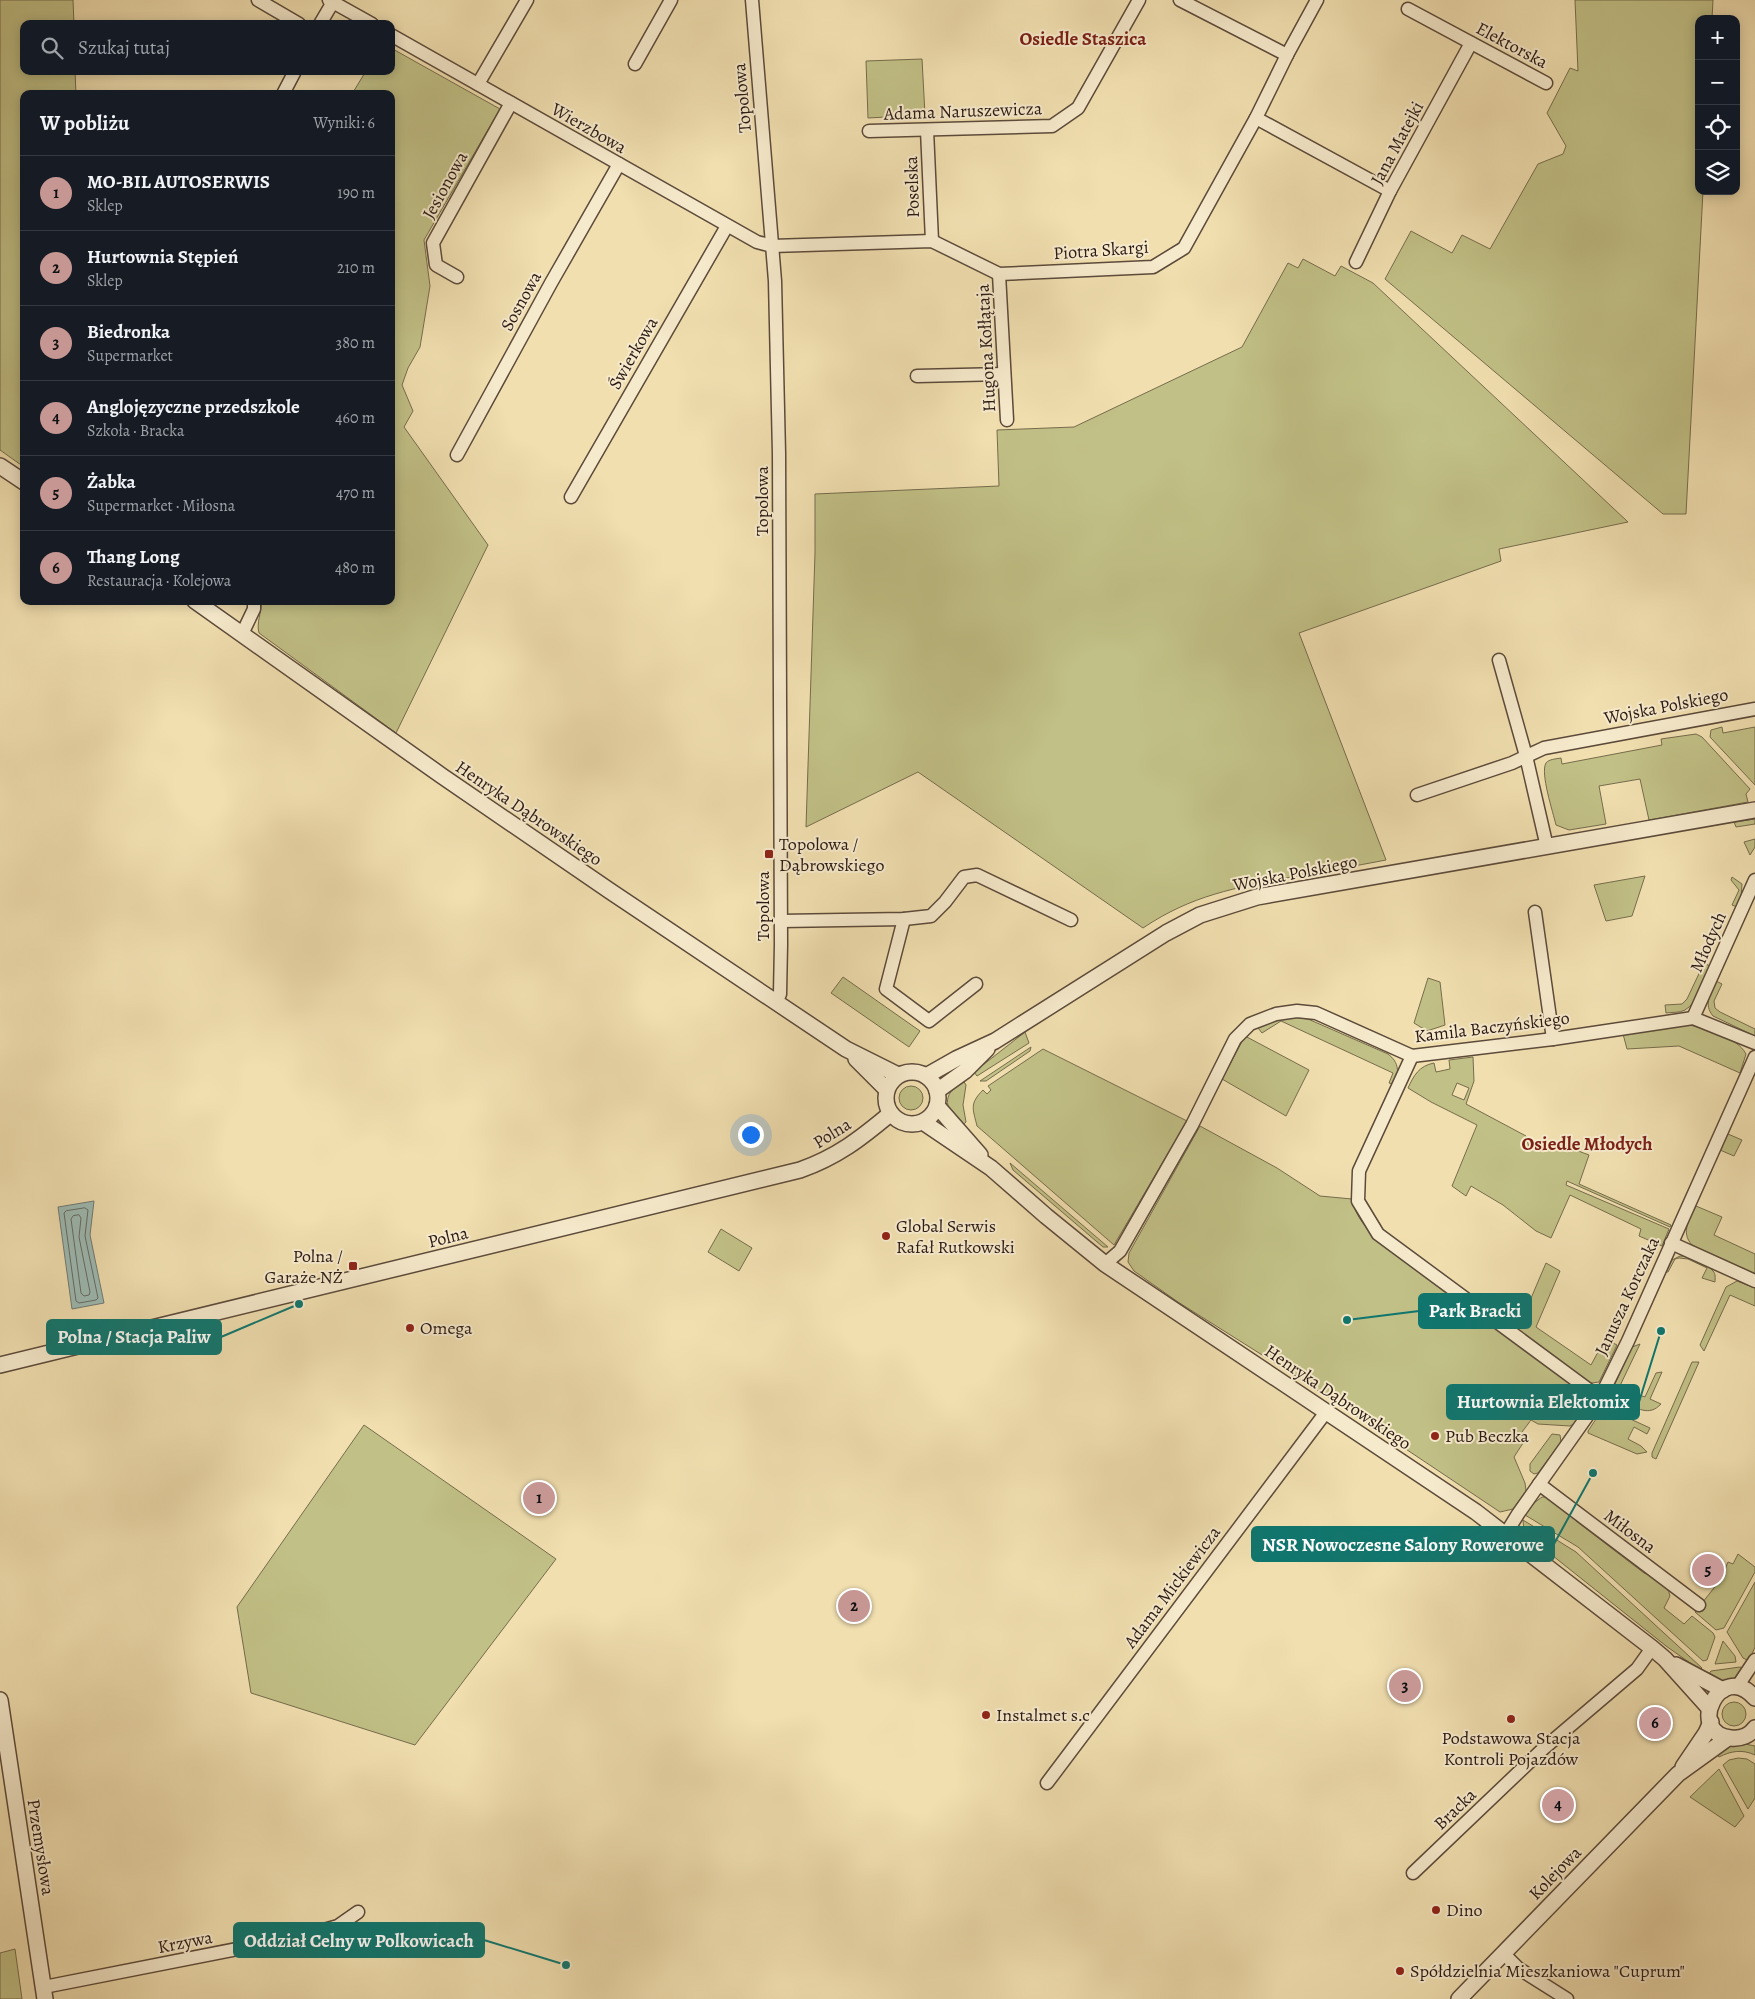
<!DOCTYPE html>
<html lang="pl">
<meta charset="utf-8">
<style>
body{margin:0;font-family:Alegreya,serif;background:#242831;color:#f1f3f6}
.controls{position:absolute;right:15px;top:15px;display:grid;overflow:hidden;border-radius:10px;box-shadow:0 2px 12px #0003}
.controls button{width:45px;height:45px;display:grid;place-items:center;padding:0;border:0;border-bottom:1px solid #363941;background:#171b24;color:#f1f3f6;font:25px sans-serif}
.you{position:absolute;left:750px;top:1134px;width:18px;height:18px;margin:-12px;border:4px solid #fff;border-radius:50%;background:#1a73e8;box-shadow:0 0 0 8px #1a73e833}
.badge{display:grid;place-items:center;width:32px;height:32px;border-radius:50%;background:#c59692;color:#111;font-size:16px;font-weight:700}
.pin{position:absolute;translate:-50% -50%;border:2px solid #fff;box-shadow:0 1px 5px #0006}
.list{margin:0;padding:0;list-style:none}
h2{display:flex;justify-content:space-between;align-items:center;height:65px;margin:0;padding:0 20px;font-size:21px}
h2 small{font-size:16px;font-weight:400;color:#9ea1a6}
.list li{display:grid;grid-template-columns:32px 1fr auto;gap:15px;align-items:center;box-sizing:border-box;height:75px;padding:0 20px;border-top:1px solid #363941}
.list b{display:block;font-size:19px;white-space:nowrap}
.list p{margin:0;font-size:16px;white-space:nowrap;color:#9ea1a6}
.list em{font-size:16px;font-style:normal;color:#9ea1a6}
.icon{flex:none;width:28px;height:28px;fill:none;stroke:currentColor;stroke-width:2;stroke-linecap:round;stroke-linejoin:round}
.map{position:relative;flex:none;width:1755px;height:1999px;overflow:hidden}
.search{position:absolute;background:#171b24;box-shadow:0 2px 12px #0003;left:20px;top:20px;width:375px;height:55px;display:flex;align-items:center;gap:12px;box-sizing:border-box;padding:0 18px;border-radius:10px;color:#9ea1a6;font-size:19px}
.panel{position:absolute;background:#171b24;box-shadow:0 2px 12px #0003;left:20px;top:90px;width:375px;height:515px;border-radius:10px}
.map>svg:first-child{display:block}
.green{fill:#c1c086;stroke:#766c4c;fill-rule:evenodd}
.water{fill:#9dbbb4;stroke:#6f7a74}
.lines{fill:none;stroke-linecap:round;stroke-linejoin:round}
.shore{stroke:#646a64;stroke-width:1}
.minor-casing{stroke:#5c4a3a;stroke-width:15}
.tertiary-casing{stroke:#5c4a3a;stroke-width:18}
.minor{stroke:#f6eacc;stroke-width:12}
.tertiary{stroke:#f6eacc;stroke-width:15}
.poi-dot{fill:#8f2418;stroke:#f6eacc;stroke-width:2}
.labels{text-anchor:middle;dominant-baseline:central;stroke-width:4;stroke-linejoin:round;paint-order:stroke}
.street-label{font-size:18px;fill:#2a1913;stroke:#f6eacc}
.poi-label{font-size:18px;fill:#2a1913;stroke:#f6eacc;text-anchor:start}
.neighbourhood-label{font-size:19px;font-weight:bold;fill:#7a1f14;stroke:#f6eacc}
.leader{fill:none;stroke:#0f766e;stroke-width:2}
.callout-dot{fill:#0f766e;stroke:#f6eacc;stroke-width:2}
.callout{fill:#0f766e;stroke:#0f766e;stroke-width:2}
.callout-label{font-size:19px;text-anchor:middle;font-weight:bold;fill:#fff}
</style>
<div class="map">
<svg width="1755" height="1999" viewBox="0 0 1755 1999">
<rect width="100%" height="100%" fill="#f1dfb0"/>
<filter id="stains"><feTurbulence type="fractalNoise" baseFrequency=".004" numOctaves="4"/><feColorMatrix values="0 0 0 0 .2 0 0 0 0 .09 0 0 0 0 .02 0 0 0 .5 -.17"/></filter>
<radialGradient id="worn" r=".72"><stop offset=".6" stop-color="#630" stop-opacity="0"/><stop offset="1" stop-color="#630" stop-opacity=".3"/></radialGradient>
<g class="green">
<path d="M 0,0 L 73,0 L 74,24 L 24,24 L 24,71 L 75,71 L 76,94 L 24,94 L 24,467 L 0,450 Z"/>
<path d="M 1575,0 L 1713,0 L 1712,19 L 1699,19 L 1699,191 L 1703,191 L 1686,514 L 1663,514 L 1385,279 L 1411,231 L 1452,253 L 1462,235 L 1490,249 L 1538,164 L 1563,154 L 1566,146 L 1547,113 L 1570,68 L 1578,71 Z"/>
<path d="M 391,48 L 500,109 L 424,240 L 430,286 L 420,347 L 408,368 L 402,385 L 413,411 L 404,427 L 488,545 L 396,733 L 259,633 C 256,622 262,613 261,601 L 391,601 L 391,94 L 352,94 L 366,71 L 391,71 Z"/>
<path d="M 922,59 L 925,115 L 868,118 L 866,61 Z"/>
<path d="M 1303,259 L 1335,276 L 1341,266 L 1373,283 L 1628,522 L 1499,549 L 1501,561 L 1299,633 L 1386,860 C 1354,866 1323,872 1291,877 C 1235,888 1192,895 1143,928 L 918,772 L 806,827 L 815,553 L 815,494 L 999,486 L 997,430 L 1074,427 L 1242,347 L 1288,263 L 1298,268 Z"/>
<path d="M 1722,727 L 1723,733 L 1755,727 L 1755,785 L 1710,737 L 1711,730 Z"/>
<path d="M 1696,734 L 1702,737 L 1750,789 L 1746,794 L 1748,802 L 1649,820 L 1640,779 L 1599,786 L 1606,824 L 1569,830 L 1556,825 C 1553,812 1540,773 1546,763 C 1549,759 1556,759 1561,758 L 1562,764 L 1662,745 L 1661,739 Z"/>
<path d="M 1755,819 L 1755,824 L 1736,827 L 1734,822 Z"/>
<path d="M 1755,839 L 1755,847 L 1750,855 L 1744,842 Z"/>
<path d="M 1645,876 L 1632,916 L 1606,921 L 1594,885 Z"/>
<path d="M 1732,877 L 1742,884 L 1741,898 L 1737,907 L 1732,905 L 1739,890 L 1731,880 Z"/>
<path d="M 1704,963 L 1710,966 C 1704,978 1698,1003 1685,1010 C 1680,1013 1672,1012 1666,1013 L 1665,1005 L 1682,1004 L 1687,999 Z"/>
<path d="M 843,977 L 920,1031 L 909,1047 L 831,993 Z"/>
<path d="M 1428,978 L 1440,982 L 1445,1025 L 1427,1031 L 1414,1023 Z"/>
<path d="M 1716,981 L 1722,984 L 1714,1001 L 1715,1008 L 1720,1012 L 1755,1029 L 1755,1036 L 1713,1016 C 1703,1004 1711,994 1716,981 Z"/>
<path d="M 1291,1017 L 1308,1019 L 1388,1054 C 1400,1063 1398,1072 1396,1085 L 1389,1083 L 1393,1073 L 1281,1021 L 1262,1033 L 1258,1028 L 1280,1019 Z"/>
<path d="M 1690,1025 C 1708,1030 1737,1037 1746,1054 L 1740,1073 L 1679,1046 L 1627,1049 L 1623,1034 Z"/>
<path d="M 1025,1032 L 1029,1043 L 977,1076 L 974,1072 Z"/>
<path d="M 1245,1036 L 1309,1070 L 1286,1116 L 1222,1079 Z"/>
<path d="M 1031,1047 L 1030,1051 L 986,1081 L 980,1081 Z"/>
<path d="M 1043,1049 L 1187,1121 L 1114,1245 L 977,1126 C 973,1109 969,1104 983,1090 L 987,1094 L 991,1090 L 988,1086 Z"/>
<path d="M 1473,1057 L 1474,1081 L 1466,1104 L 1526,1136 L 1530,1150 L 1565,1146 L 1589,1155 L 1579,1184 L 1671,1225 L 1670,1227 L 1567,1181 L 1566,1185 L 1669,1229 L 1662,1246 L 1639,1236 L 1641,1229 L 1570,1195 L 1551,1238 L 1536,1231 L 1503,1205 L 1471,1186 L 1466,1196 L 1452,1186 L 1477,1125 L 1431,1102 L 1408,1088 C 1414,1075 1419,1066 1434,1063 L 1436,1072 L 1450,1069 L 1449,1060 ZM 1457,1083 L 1469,1088 L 1464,1100 L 1452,1095 Z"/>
<path d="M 963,1080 L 966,1085 L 963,1105 L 966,1122 L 962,1126 C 945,1108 940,1097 963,1080 Z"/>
<circle cx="911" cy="1098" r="12"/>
<path d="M 1200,1126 L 1277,1168 L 1320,1196 L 1352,1199 C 1356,1218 1366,1228 1380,1241 L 1582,1393 C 1589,1405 1582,1420 1570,1426 L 1538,1424 L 1531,1420 L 1519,1436 L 1525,1440 L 1514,1457 L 1525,1483 L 1526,1491 L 1513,1509 L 1500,1512 L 1313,1387 L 1178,1302 L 1134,1271 L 1128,1262 L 1129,1253 Z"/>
<path d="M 1728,1134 L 1742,1140 L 1734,1156 L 1720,1150 Z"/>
<path d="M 1010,1163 L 1108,1247 L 1103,1247 L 1013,1170 Z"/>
<path d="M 1696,1206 L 1722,1217 L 1714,1235 L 1755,1254 L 1755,1274 L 1692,1245 C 1680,1232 1690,1219 1696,1206 Z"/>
<path d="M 721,1229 L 752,1248 L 739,1271 L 708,1252 Z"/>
<path d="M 1680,1256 C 1689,1256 1707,1263 1713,1271 C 1716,1274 1715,1278 1715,1282 L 1702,1278 L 1707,1268 L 1688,1259 L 1679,1258 L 1675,1259 L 1668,1272 L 1666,1272 L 1672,1260 Z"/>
<path d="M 1546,1263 L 1560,1271 L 1536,1327 L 1591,1365 L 1605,1339 L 1617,1345 L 1599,1382 L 1592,1383 L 1586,1382 L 1516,1328 L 1523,1317 Z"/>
<path d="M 1737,1281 L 1755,1288 L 1755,1306 L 1730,1295 L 1704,1351 L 1700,1345 L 1726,1287 Z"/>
<path d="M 1640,1344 L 1616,1394 L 1615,1384 L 1632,1347 Z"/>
<path d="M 1692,1362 L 1699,1362 L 1656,1459 L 1652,1457 L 1652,1453 Z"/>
<path d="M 1662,1372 L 1650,1399 L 1661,1404 C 1649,1417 1637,1408 1623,1402 L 1629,1391 L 1645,1397 L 1656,1373 Z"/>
<path d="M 1606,1411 L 1615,1412 L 1650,1428 L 1647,1434 L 1634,1427 L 1628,1439 L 1641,1446 L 1647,1452 L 1637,1454 L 1588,1433 L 1588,1431 L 1598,1416 Z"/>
<path d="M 364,1425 L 556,1559 L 415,1745 L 251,1693 L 237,1607 Z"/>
<path d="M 1552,1434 L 1560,1435 L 1561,1442 L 1538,1473 L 1534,1474 L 1530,1471 L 1530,1464 Z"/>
<path d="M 1542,1497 C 1554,1496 1570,1511 1576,1521 L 1644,1573 C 1655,1577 1668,1584 1670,1596 L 1664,1608 L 1684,1624 L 1692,1616 L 1713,1633 L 1715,1637 L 1707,1660 L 1703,1661 L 1578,1547 L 1525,1515 L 1534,1503 Z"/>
<path d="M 1523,1520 L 1546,1534 L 1541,1546 C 1531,1539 1523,1534 1523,1520 Z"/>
<path d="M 1552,1537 L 1576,1552 L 1702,1668 L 1700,1670 L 1666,1646 L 1543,1548 Z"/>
<path d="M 1738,1554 L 1755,1567 L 1755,1572 L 1724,1628 L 1716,1630 L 1695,1612 L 1721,1579 L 1728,1562 L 1733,1564 Z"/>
<path d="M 1755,1582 L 1755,1647 L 1749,1661 L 1743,1658 L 1727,1632 Z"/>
<path d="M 1723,1641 L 1735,1656 L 1736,1662 L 1715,1664 Z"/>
<path d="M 1740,1667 L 1745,1669 L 1735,1681 L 1722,1683 L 1708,1675 L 1711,1671 Z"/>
<circle cx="1734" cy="1714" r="12"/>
<path d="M 1745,1744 L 1755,1746 L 1755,1755 C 1742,1749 1731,1751 1719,1757 L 1715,1753 L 1727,1745 Z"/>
<path d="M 1738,1758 L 1747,1759 L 1755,1764 L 1755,1798 L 1748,1809 L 1723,1765 L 1729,1760 Z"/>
<path d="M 1719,1769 L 1744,1816 L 1735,1827 L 1690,1797 Z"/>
<path d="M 15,1949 L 22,1999 L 0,1999 L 0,1953 Z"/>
</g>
<path class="water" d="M 94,1201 L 90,1235 L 104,1303 L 72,1309 L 58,1207 Z"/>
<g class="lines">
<g class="shore">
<path d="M 85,1208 L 88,1210 L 85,1236 L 98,1298 L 96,1300 L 79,1303 L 76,1301 L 64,1213 L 66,1211 Z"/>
<path d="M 79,1215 L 81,1218 L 79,1237 L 90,1292 L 89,1295 L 84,1296 L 81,1293 L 71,1219 L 73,1216 Z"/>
</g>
<g class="minor-casing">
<g id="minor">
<path d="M 258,0 L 299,24"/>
<path d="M 329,0 L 372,24"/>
<path d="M 752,0 L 775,281 L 779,454 L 781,944 L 780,994 L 776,1002"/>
<path d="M 1180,0 L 1287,55"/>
<path d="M 1408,9 L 1546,83"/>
<path d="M 320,24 L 333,2"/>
<path d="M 391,35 L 757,242 L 772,246 L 932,241 L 999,274 L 1153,267 L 1184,248 L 1256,118 L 1287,55 L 1317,0"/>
<path d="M 635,64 L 671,0"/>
<path d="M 478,84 L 527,0"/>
<path d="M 283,94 L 295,71"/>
<path d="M 1256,118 L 1390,191"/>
<path d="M 927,130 L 932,241"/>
<path d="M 869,131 L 1052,126 L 1078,108 L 1139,0"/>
<path d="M 1356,262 L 1390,191 L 1471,43"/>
<path d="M 999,274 L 1007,420"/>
<path d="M 457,277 L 436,265 L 433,243 L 511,103"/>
<path d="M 917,376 L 1004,374"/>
<path d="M 457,455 L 551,283 L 619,164"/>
<path d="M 571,497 L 727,226"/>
<path d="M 242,634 L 254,609 L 254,601"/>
<path d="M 1499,660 L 1526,756 L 1547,847"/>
<path d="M 1417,795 L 1512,763 L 1544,748 L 1755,709"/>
<path d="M 1535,912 L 1553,1039"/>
<path d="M 904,919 L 886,989 L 929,1021 L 976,984"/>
<path d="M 781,921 L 904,919 L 931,916 L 945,902 L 964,877 L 977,875 L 1071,920"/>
<path d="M 1693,1018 L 1755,880"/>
<path d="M 1412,1056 L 1359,1171 L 1358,1201 L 1378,1234 L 1600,1398"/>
<path d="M 1671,1243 L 1755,1281"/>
<path d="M 1105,1264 L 1120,1251 L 1192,1125 L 1235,1039 L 1250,1024 L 1276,1014 L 1297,1011 L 1316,1013 L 1412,1056 L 1553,1039 L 1693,1018 L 1755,1043"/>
<path d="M 1539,1484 L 1699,1605"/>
<path d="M 1505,1535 L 1518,1514 L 1600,1398 L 1628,1341 L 1755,1057"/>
<path d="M 1737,1687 L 1755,1660"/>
<path d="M 1047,1783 L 1326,1412"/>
<path d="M 1413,1873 L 1543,1749 L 1637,1669 L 1652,1648"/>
<path d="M 1503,1953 L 1518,1968 L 1567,1999"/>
<path d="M 44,1987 L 298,1937 L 338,1926 L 358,1912"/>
</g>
</g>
<g class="tertiary-casing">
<g id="tertiary">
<path d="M 0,466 L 24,482"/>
<path d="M 195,601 L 442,776 L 610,891 L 846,1049 L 898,1075"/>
<path d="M 856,1059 L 886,1089"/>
<circle cx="912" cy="1098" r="26"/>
<path d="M 926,1076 L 956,1059 L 995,1041 L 1166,933 L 1200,915 L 1257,897 L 1755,810"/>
<path d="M 937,1091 L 965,1071 L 987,1049"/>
<path d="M 937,1106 L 980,1155"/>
<path d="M 923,1122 L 991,1168 L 1046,1216 L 1105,1264 L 1476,1512 L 1652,1648 L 1665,1659 L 1709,1708"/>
<path d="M 0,1365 L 800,1170 C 837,1157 860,1139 890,1114"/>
<path d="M 1676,1665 L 1723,1690"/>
<path d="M 1755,1698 C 1720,1658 1685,1734 1731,1738 C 1741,1739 1750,1735 1755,1728"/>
<path d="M 0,1700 L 45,1999"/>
<path d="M 1683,1767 L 1706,1733 L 1711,1722"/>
<path d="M 1459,1999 L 1678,1774 L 1728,1738"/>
</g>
</g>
<use href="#minor" class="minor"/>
<use href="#tertiary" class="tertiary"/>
</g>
<g class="poi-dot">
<rect x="764" y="849" width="10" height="10" rx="2.5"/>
<circle cx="886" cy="1236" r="5"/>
<rect x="348" y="1261" width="10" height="10" rx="2.5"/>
<circle cx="410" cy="1328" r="5"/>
<circle cx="1435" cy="1436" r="5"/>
<circle cx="986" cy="1715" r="5"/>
<circle cx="1511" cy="1719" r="5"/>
<circle cx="1436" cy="1910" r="5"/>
<circle cx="1400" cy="1971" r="5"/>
</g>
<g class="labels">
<g class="street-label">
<text transform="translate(1512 45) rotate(28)">Elektorska</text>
<text transform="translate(742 98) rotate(-95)">Topolowa</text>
<text transform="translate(963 111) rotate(-2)">Adama Naruszewicza</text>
<text transform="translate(589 128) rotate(30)">Wierzbowa</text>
<text transform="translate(1397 143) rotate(-62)">Jana Matejki</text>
<text transform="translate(445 185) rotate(-61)">Jesionowa</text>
<text transform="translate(912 187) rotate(-92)">Poselska</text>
<text transform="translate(1101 250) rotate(-4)">Piotra Skargi</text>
<text transform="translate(521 301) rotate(-61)">Sosnowa</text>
<text transform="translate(986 348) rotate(-93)">Hugona Kołłątaja</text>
<text transform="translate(633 353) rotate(-60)">Świerkowa</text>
<text transform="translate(762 501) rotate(-90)">Topolowa</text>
<text transform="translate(1666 706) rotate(-11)">Wojska Polskiego</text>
<text transform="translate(529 813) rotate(34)">Henryka Dąbrowskiego</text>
<text transform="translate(1295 873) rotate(-11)">Wojska Polskiego</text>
<text transform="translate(763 906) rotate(-90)">Topolowa</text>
<text transform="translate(1708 942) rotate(-66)">Młodych</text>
<text transform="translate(1492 1027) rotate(-7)">Kamila Baczyńskiego</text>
<text transform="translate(832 1133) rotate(-32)">Polna</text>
<text transform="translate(448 1237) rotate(-14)">Polna</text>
<text transform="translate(1627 1296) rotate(-65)">Janusza Korczaka</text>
<text transform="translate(1338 1397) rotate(34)">Henryka Dąbrowskiego</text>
<text transform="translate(1630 1531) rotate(37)">Miłosna</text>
<text transform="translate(1172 1587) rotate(-53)">Adama Mickiewicza</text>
<text transform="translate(1455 1809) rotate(-44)">Bracka</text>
<text transform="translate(41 1847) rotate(81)">Przemysłowa</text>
<text transform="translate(1555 1873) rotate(-46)">Kolejowa</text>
<text transform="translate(185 1942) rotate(-11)">Krzywa</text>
</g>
<g class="poi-label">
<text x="779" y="844">Topolowa /<tspan x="779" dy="21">Dąbrowskiego</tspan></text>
<text x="896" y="1226">Global Serwis<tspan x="896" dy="21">Rafał Rutkowski</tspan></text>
<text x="343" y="1256" text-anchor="end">Polna /<tspan x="343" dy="21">Garaże NŻ</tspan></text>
<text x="420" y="1328">Omega</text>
<text x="1445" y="1436">Pub Beczka</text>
<text x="996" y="1715">Instalmet s.c</text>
<text x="1511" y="1738" text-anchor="middle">Podstawowa Stacja<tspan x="1511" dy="21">Kontroli Pojazdów</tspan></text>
<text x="1446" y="1910">Dino</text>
<text x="1410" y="1971">Spółdzielnia Mieszkaniowa "Cuprum"</text>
</g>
<g class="neighbourhood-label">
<text x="1083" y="39">Osiedle Staszica</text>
<text x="1587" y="1144">Osiedle Młodych</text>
</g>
</g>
<path class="leader" d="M1347 1320L1419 1311M299 1304L221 1337M1661 1331L1639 1402M1593 1473L1554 1544M566 1965L484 1940"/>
<g class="callout-dot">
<circle cx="1347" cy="1320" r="5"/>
<circle cx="299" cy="1304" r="5"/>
<circle cx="1661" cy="1331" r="5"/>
<circle cx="1593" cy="1473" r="5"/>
<circle cx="566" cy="1965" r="5"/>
</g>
<g class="callout">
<rect x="1419" y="1294" width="112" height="34" rx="5"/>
<rect x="47" y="1320" width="174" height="34" rx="5"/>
<rect x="1447" y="1385" width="192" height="34" rx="5"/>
<rect x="1252" y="1527" width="302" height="34" rx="5"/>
<rect x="234" y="1923" width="250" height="34" rx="5"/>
</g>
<g class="callout-label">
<text x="1475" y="1317">Park Bracki</text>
<text x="134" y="1343">Polna / Stacja Paliw</text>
<text x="1543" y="1408">Hurtownia Elektomix</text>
<text x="1403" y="1551">NSR Nowoczesne Salony Rowerowe</text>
<text x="359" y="1947">Oddział Celny w Polkowicach</text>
</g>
<rect width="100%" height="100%" filter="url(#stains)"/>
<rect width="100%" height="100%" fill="url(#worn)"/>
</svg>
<div class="controls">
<button>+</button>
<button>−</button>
<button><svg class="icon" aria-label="locate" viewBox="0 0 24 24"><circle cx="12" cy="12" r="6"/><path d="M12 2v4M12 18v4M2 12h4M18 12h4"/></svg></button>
<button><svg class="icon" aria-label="layers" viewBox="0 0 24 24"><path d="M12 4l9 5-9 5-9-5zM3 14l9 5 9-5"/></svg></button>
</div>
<div class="you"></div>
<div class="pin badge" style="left:539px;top:1498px">1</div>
<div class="pin badge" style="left:854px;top:1606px">2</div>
<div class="pin badge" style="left:1405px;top:1686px">3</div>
<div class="pin badge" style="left:1558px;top:1805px">4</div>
<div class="pin badge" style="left:1708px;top:1570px">5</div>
<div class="pin badge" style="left:1655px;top:1723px">6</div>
<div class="search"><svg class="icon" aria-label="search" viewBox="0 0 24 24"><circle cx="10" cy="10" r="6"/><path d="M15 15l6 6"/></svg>Szukaj tutaj</div>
<section class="panel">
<h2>W pobliżu<small>Wyniki: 6</small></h2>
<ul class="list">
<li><span class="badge">1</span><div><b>MO-BIL AUTOSERWIS</b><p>Sklep</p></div><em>190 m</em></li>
<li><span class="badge">2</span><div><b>Hurtownia Stępień</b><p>Sklep</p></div><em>210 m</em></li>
<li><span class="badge">3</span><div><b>Biedronka</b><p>Supermarket</p></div><em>380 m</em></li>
<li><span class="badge">4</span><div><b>Anglojęzyczne przedszkole</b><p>Szkoła · Bracka</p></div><em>460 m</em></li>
<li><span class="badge">5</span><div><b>Żabka</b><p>Supermarket · Miłosna</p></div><em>470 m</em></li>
<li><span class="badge">6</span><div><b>Thang Long</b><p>Restauracja · Kolejowa</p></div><em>480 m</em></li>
</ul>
</section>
</div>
